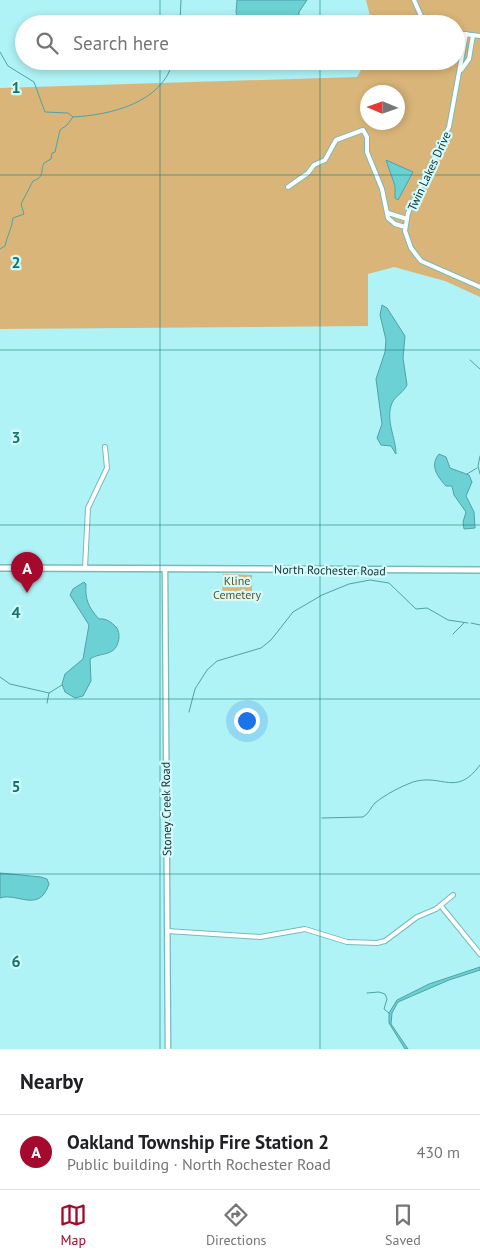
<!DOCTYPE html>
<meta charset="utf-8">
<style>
body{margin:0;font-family:"PT Sans",sans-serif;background:#f2f2f2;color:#202124}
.compass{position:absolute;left:360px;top:85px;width:45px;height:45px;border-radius:50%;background:#fff;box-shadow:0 2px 8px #0003;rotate:272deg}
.you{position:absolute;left:246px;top:720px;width:18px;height:18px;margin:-12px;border:4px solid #fff;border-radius:50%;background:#1a73e8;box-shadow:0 0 0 8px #1a73e833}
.badge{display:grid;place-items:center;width:32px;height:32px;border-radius:50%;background:#a5092d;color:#fff;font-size:16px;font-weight:700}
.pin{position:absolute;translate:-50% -41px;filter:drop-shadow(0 1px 2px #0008)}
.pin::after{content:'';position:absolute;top:26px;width:18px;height:15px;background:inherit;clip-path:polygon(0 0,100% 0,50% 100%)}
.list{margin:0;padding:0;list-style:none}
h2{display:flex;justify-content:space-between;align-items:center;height:65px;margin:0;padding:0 20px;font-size:21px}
h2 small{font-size:16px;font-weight:400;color:#757577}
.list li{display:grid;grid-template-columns:32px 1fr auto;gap:15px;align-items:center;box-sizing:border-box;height:75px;padding:0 20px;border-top:1px solid #e0e0e0}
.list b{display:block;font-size:19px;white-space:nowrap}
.list p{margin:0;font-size:16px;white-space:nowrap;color:#757577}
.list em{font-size:16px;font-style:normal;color:#757577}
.icon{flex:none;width:28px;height:28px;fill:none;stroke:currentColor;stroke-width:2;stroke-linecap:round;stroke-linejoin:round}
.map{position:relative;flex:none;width:480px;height:1049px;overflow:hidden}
.search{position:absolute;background:#fff;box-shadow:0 2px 8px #0003;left:15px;right:15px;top:15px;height:55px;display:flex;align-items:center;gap:12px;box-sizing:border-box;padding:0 18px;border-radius:28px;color:#757577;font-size:19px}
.sheet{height:140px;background:#fff}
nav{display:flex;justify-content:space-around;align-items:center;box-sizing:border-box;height:70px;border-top:1px solid #e0e0e0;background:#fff;font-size:14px;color:#757577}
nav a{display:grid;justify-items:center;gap:2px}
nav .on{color:#a5092d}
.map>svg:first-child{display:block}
.green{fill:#dab579;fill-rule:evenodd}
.water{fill:#6bd1d5;stroke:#51a1a4}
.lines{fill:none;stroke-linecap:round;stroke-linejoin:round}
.stream{stroke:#51a1a4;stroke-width:1}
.minor-casing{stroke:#77babc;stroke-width:6}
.tertiary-casing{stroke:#77babc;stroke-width:7}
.secondary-casing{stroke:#77babc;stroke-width:8}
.minor{stroke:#fff;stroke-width:4}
.tertiary{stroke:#fff;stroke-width:4.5}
.secondary{stroke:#fff;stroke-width:5}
.grid{fill:none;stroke:#0f766e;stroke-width:1;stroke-opacity:0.55}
.labels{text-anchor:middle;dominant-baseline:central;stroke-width:4.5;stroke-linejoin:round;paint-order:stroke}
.street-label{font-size:12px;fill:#153133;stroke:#d3fbfc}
.park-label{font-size:12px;fill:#6b501e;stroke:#d3fbfc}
.grid-label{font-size:16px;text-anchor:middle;font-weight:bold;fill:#0f766e;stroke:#d3fbfc;stroke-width:4.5;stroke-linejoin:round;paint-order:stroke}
</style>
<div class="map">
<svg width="480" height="1049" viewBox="0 0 480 1049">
<rect width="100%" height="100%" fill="#aff3f6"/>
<g class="green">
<path d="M 366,0 L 480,0 L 480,297 L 445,281 L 394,267 L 368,274 L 368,326 L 0,329 L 0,88 L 357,77 L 366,61 L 456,61 L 456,24 L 372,24 ZM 368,92 L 398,92 L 398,122 L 368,122 Z"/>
<path d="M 223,574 L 252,575 L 252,600 L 222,599 Z"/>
</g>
<g class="water">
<path d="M 237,0 L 307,0 L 299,12 L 299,24 L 239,24 L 236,12 Z"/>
<path d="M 386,160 L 413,172 L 398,200 L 395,198 L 395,186 Z"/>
<path d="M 382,305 L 387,308 L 405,336 L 403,358 L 407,385 C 404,392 396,395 392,403 C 385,420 396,438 396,454 L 391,446 L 381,445 L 377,438 L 382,424 L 376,379 L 385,352 L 386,340 L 380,315 Z"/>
<path d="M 439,454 L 446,457 L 450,468 L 469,475 L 472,482 L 466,496 L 474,512 L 475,528 L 464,529 L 463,522 L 466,512 L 454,495 L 452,486 L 446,486 C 438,477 429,466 439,454 Z"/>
<path d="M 84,582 L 86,584 C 85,599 88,607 99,619 C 106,618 111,622 116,627 C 119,631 119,634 119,638 C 116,658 102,651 90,659 L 91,681 L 83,696 L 75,698 L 65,692 L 62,684 L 65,674 L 83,659 L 89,625 L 70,595 L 73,589 Z"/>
<path d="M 0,873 L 41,877 L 47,879 L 49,884 C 39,914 17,892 0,898 Z"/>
<path d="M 480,967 L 480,970 L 449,980 L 398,1002 L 392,1013 L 391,1024 L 408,1049 L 405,1049 L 389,1023 L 389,1013 L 397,1000 L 429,984 Z"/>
</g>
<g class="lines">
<g class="stream">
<path d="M 180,24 L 181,0"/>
<path d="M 0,52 L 8,66 L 34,82 L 45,112 L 68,113 L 73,117 C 110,115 163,103 173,61"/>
<path d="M 0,249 L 5,246 C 7,235 12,229 13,218 L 24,214 L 21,204 L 33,181 C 45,177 40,171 44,163 L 51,159 L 52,153 L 55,152 L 60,130 L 67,125 L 73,117"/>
<path d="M 470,360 L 480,369"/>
<path d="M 480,456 L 478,466 L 480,474"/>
<path d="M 467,474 L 477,468"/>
<path d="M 471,623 L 480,625"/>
<path d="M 453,634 L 464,623"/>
<path d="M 0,677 L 10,684 L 49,693"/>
<path d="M 47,703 L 49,693 L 62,685"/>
<path d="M 189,712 L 195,689 L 207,670 L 217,661 L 261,648 L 271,640 L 293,612 L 322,595 L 349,584 L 370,580 L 389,583 L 416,609 L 427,608 L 448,620 L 468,623"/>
<path d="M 322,818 L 363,817 C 369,814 370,808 375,803 C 386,794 400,787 413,782 C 442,773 456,798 480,765"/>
<path d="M 367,993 L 379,992 L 385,994 L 387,999 L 384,1009 L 389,1013"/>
</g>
<g class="minor-casing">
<g id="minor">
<path d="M 414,0 L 421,16 L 430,24"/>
<path d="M 456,33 L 480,36"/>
<path d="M 466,34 L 449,127 L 408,213 L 405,231 L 411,248 L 421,261 L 480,287"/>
<path d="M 461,70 L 469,59 L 473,35"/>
<path d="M 288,187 L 308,173 L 314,165 L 325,160 L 336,140 L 363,130 L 367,137 L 367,152 L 382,189 L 388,218 L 395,224 L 405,227"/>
<path d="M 388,213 L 407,219"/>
<path d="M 85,568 L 88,508 L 107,468 L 105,447"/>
<path d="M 441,906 L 480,954"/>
<path d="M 167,931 L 260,937 L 305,929 L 347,942 L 377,943 L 385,941 L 417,917 L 436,909 L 453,895"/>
</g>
</g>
<g class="tertiary-casing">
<path id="tertiary" d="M 165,569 L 168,1049"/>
</g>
<g class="secondary-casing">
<path id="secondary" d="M 0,568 L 480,570"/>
</g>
<use href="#minor" class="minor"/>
<use href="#tertiary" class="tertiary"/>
<use href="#secondary" class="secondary"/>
</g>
<path class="grid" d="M 160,0 L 160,24M 320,0 L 320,24M 160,61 L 160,1049M 320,61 L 320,1049M 0,175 L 480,175M 0,350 L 480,350M 0,525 L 480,525M 0,699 L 480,699M 0,874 L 480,874"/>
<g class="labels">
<g class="street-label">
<text transform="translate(429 171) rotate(-65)">Twin Lakes Drive</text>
<text transform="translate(330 570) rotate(1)">North Rochester Road</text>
<text transform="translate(166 809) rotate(-91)">Stoney Creek Road</text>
</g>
<g class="park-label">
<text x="237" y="580">Kline<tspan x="237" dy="14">Cemetery</tspan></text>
</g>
</g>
<g class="grid-label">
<text x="16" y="93">1</text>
<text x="16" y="268">2</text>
<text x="16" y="443">3</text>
<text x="16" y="618">4</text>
<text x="16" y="792">5</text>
<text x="16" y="967">6</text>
</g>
</svg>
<svg class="compass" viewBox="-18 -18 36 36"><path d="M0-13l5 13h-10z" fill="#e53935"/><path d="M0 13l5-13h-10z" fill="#757577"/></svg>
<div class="you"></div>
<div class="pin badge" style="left:27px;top:593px">A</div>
<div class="search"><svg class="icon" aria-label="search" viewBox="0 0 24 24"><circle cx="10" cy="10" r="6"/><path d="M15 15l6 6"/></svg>Search here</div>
</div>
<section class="sheet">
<h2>Nearby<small></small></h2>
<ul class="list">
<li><span class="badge">A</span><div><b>Oakland Township Fire Station 2</b><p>Public building · North Rochester Road</p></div><em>430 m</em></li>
</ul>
</section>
<nav>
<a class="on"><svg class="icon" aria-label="map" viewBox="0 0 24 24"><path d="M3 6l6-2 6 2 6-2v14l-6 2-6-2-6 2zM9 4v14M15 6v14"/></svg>Map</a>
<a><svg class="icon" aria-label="directions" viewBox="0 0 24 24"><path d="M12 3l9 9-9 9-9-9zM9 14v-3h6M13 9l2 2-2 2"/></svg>Directions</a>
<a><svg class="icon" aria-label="saved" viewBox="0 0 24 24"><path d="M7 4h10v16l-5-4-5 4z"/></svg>Saved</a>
</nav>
